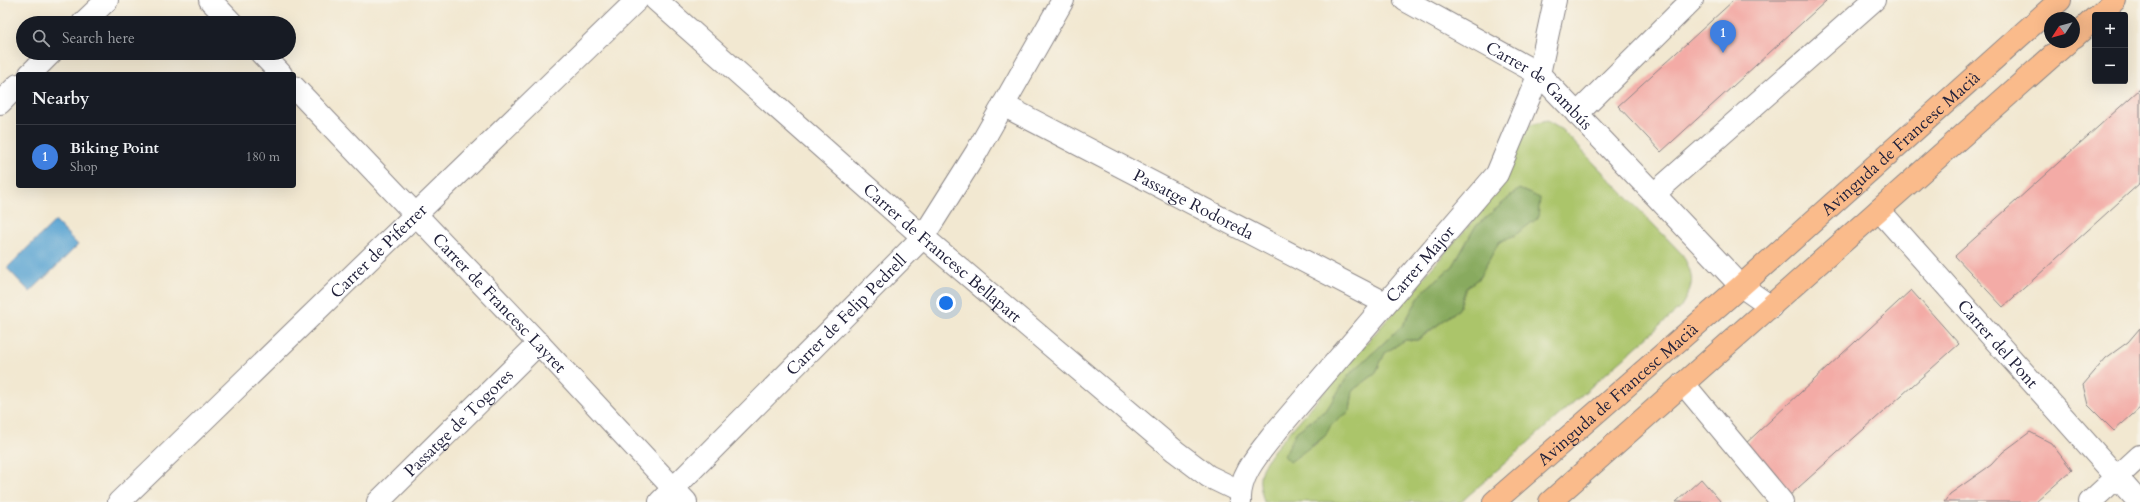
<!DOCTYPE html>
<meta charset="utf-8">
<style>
body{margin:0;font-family:Cardo,serif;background:#20242c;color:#f1f3f6}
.controls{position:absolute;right:12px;top:12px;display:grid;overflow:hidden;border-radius:4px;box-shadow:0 4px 16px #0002}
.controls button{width:36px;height:36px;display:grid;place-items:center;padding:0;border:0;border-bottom:1px solid #363941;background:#171b24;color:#f1f3f6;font:20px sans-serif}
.compass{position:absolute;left:2044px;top:12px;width:36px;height:36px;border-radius:50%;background:#171b24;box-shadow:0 4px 16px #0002;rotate:234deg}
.you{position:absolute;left:946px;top:303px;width:14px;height:14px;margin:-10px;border:3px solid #fff;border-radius:50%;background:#1a73e8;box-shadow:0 0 0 6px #1a73e833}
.badge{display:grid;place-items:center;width:26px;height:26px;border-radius:50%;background:#ea580c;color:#fff;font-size:13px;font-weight:700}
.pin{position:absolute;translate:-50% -33px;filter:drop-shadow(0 1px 2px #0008)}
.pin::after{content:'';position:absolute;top:21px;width:14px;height:12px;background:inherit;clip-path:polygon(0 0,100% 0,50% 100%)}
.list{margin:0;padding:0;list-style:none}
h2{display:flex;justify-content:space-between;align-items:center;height:52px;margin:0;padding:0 16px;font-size:17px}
h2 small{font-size:13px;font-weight:400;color:#9ea1a6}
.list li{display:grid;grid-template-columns:26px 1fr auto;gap:12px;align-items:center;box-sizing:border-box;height:64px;padding:0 16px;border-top:1px solid #363941}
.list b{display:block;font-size:15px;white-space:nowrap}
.list p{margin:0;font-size:13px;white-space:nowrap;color:#9ea1a6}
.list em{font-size:13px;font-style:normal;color:#9ea1a6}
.icon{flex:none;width:22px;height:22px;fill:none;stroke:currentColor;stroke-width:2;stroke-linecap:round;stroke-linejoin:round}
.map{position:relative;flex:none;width:2140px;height:502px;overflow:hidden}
.search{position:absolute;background:#171b24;box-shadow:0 4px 16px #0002;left:16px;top:16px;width:280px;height:44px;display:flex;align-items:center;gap:10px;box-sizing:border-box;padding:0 14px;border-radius:22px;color:#9ea1a6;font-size:15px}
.panel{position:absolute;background:#171b24;box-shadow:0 4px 16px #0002;left:16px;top:72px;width:280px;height:116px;border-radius:4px}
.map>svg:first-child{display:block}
.green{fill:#abc56a;stroke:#667452;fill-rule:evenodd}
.forest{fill:#88aa5e;stroke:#55664c}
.water{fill:#5ca5d3;stroke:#3f6487}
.building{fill:#f3aba6}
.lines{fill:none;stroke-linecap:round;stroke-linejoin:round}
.minor-casing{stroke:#8a8586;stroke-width:24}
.major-casing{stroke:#8a8586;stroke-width:24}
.minor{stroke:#fff;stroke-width:22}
.major{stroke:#fabb8b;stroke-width:22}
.labels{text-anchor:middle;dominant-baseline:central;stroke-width:3.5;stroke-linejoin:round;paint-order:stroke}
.street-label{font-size:17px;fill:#22223b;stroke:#f7f3e8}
</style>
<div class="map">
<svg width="2140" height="502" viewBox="0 0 2140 502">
<rect width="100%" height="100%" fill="#f7f3e8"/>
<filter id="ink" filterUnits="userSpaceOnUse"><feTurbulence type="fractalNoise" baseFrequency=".025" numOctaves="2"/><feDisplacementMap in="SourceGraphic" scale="8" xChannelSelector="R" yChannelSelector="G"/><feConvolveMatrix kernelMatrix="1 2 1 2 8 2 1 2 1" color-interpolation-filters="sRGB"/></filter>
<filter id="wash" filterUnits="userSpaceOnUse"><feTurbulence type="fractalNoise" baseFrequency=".012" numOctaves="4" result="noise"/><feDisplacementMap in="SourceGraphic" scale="16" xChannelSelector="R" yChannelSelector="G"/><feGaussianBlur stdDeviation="0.9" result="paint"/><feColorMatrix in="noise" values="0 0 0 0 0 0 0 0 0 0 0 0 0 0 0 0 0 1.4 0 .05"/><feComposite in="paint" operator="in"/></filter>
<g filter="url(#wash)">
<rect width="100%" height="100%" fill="#f2e8d1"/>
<path class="green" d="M 1547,121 L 1562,130 L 1682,254 C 1696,279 1694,284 1680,308 L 1461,502 L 1264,502 C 1257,477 1258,472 1273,451 L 1477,216 L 1499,185 L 1529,125 ZM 1519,189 L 1515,235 L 1499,242 L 1479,278 L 1466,288 L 1459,309 L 1418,340 L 1405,340 L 1385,353 L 1375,374 L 1353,390 L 1350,411 L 1331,425 L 1325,436 L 1312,447 L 1296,432 L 1327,409 L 1348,376 L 1403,325 L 1422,292 L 1453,266 L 1475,227 Z"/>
<path class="forest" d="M 1519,189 L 1540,198 L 1538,218 L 1515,235 L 1499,242 L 1479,278 L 1466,288 L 1459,309 L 1417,340 L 1405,340 L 1385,353 L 1375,374 L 1353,390 L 1350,411 L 1331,425 L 1325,436 L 1290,462 L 1284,456 L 1296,432 L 1327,409 L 1348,376 L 1403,325 L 1422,292 L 1453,266 L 1475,227 Z"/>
<path class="water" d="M 55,221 L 78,245 L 30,292 L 7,268 Z"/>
<g id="blocks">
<g class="building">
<path d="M 1734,0 L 1827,0 L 1661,152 L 1618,106 Z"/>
<path d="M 2140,89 L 2140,183 L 2003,307 L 1955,256 Z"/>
<path d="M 1911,290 L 1959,344 L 1789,496 L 1744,445 Z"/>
<path d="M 2140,328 L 2140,408 L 2114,431 L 2088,405 L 2083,385 L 2106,358 L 2128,342 Z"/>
<path d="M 2030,432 L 2051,443 L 2072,470 L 2036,502 L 1944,502 L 1950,494 L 1991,465 L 2003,452 Z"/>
<path d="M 1701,479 L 1721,502 L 1676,502 Z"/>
</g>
</g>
</g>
<g filter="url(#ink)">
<use href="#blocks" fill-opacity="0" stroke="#8a8586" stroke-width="1"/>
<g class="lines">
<g class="minor-casing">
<g id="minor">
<path d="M 210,0 L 232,23"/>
<path id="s1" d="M 656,0 L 923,237 L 1175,451 L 1208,476 L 1239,491"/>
<path id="s2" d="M 1405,0 L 1539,74 L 1654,194"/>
<path d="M 83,23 L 107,0"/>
<path d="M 261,53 L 281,74"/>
<path d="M 30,74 L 51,53"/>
<path id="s3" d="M 294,87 L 544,349 L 686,502"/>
<path d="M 0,103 L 18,85"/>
<path id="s4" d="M 1003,105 L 1385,303"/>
<path d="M 1577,114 L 1692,0"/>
<path id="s5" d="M 1879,210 L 2139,502"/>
<path d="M 1771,307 L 1741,286 L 1654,194 L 1874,0"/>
<path d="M 1683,383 L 1782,502"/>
<path id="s6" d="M 119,502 L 637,0"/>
<path id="s7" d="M 378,502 L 539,343"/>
<path id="s8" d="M 660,502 L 923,237 L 976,153 L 1063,0"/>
<path id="s9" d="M 1240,502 C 1238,474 1262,450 1278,429 L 1497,174 L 1539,74 L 1555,0"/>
<path d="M 2090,502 L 2140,456"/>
</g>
</g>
<g class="major-casing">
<g id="major">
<path d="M 2099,15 L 2115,0"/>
<path d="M 2074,37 L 2095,18"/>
<path id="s10" d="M 1494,502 L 1741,286 L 2060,0"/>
<path d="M 1550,502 L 2068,42"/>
</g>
</g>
<use href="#minor" class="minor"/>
<use href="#major" class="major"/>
</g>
</g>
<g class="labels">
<g class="street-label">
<text stroke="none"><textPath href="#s2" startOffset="160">Carrer de Gambús</textPath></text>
<text stroke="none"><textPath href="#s10" startOffset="542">Avinguda de Francesc Macià</textPath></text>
<text stroke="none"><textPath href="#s4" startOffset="215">Passatge Rodoreda</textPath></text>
<text stroke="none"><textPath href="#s6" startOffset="361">Carrer de Piferrer</textPath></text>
<text stroke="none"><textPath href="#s1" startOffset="382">Carrer de Francesc Bellapart</textPath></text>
<text stroke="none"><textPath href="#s9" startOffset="302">Carrer Major</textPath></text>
<text stroke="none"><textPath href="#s3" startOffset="298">Carrer de Francesc Layret</textPath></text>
<text stroke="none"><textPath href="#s8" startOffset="264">Carrer de Felip Pedrell</textPath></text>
<text stroke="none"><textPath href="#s5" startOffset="179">Carrer del Pont</textPath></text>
<text stroke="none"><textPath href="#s10" startOffset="164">Avinguda de Francesc Macià</textPath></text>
<text stroke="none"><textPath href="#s7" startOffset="113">Passatge de Togores</textPath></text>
</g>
</g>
</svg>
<div class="controls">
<button>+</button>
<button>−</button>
</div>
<svg class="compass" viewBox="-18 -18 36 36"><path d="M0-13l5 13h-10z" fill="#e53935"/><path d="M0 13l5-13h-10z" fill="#9ea1a6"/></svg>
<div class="you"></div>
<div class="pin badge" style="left:1723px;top:53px;background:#3f7fe0">1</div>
<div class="search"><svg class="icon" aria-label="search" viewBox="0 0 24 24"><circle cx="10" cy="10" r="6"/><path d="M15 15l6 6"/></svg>Search here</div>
<section class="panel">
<h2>Nearby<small></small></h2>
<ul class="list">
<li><span class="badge" style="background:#3f7fe0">1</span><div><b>Biking Point</b><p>Shop</p></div><em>180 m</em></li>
</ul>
</section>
</div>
